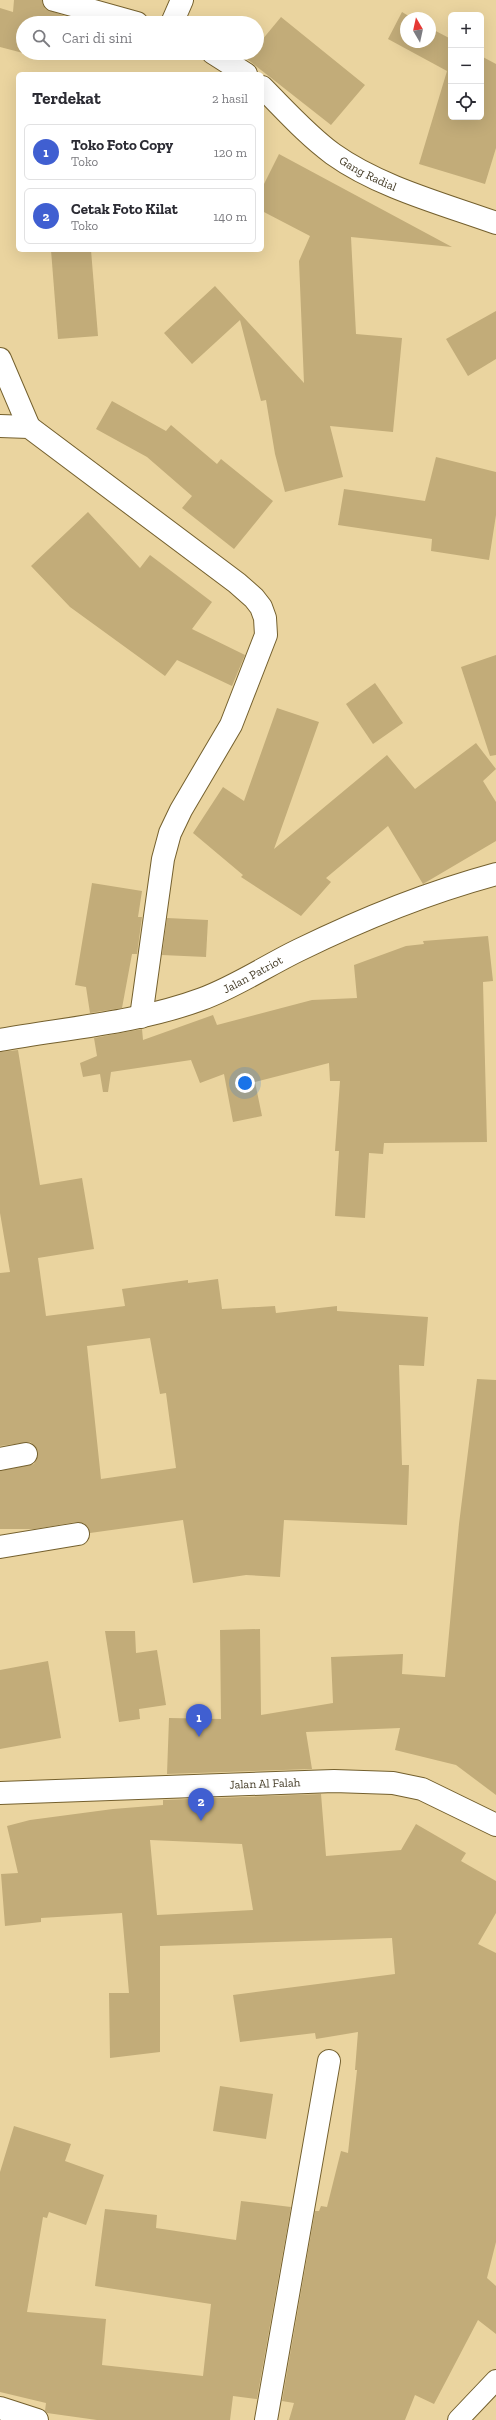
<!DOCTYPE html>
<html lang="id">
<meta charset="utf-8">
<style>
body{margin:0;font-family:"Zilla Slab",serif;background:#f7f7f7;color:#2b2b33}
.controls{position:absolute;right:12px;top:12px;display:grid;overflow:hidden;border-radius:6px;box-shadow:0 4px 16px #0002}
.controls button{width:36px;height:36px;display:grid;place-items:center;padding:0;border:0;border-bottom:1px solid #e1e1e2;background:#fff;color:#2b2b33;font:20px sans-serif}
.compass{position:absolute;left:400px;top:12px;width:36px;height:36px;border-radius:50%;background:#fff;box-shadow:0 4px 16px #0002;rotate:351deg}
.you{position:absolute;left:245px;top:1083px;width:14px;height:14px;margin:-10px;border:3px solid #fff;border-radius:50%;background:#1a73e8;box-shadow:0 0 0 6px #1a73e833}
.badge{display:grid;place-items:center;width:26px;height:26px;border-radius:50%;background:#405fd1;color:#fff;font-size:13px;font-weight:700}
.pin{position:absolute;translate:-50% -33px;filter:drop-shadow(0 1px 2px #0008)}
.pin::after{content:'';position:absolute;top:21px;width:14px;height:12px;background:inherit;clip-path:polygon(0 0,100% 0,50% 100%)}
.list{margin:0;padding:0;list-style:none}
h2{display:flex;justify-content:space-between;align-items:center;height:52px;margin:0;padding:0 16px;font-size:17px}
h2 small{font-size:13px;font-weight:400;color:#7c7c81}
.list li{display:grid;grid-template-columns:26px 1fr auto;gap:12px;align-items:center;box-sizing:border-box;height:56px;margin:0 8px 8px;padding:0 8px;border:1px solid #e1e1e2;border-radius:6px}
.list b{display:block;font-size:15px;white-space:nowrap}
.list p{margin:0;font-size:13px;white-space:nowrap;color:#7c7c81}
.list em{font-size:13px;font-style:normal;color:#7c7c81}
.icon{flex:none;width:22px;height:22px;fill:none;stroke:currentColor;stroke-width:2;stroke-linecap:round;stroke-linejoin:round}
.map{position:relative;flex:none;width:496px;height:2420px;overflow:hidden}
.search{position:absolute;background:#fff;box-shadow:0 4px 16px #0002;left:16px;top:16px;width:248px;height:44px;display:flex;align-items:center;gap:10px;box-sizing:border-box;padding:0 14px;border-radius:22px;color:#7c7c81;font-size:15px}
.panel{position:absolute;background:#fff;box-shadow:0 4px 16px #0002;left:16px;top:72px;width:248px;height:180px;border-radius:6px}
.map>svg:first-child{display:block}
.building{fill:#c2ac79;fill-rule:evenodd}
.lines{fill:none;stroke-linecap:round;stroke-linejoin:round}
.lane-casing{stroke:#74602e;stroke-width:22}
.street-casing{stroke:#74602e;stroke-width:24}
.lane{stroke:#fff;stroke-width:20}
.street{stroke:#fff;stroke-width:22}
.labels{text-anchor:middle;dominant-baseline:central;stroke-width:3.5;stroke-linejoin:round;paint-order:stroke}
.street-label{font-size:12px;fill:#443b26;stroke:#f8e2ac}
</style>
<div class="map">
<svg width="496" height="2420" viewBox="0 0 496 2420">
<rect width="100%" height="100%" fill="#ead49f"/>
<g class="building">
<path d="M 14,0 L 42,0 L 45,9 L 65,16 L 63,23 L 23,23 L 23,53 L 0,47 L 0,8 L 13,12 Z"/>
<path d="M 402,12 L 412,18 L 406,18 L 406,42 L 430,42 L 430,28 L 451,39 L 451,117 L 481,117 L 481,56 L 496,64 L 496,148 L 485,184 L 419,164 L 447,71 L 388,39 Z"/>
<path d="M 281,17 L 365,85 L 331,125 L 247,59 L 252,53 L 257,53 L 257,46 Z"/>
<path d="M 25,53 L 56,53 L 54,60 Z"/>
<path d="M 279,154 L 452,247 L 351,237 L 356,334 L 402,338 L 393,432 L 330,426 L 343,477 L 285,492 L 275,454 L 266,400 L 261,401 L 240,320 L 192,364 L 164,333 L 215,286 L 304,383 L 299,261 L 310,236 L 262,211 L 262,188 Z"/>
<path d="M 51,250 L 91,250 L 98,336 L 58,339 Z"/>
<path d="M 496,311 L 496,359 L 468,376 L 446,339 Z"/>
<path d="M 112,401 L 166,431 L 171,425 L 217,464 L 221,459 L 273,501 L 234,549 L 182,508 L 192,496 L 147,457 L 96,429 Z"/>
<path d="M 436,457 L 496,472 L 496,515 L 489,560 L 431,551 L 432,539 L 338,525 L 344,489 L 425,501 Z"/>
<path d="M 88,512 L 140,568 L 150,555 L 212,602 L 192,629 L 245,655 L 232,686 L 177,660 L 165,676 L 70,607 L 31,566 Z"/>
<path d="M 496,655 L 496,755 L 490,756 L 461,667 Z"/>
<path d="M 375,683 L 403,723 L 373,744 L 346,704 Z"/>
<path d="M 277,708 L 319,722 L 274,849 L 387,755 L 415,789 L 476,743 L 496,769 L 483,781 L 496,802 L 496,841 L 423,884 L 388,826 L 326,878 L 331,882 L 301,916 L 241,877 L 243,875 L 193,833 L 223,787 L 244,801 Z"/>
<path d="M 92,883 L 142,891 L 138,917 L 142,917 L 137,954 L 132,954 L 122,1008 L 90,1013 L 86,987 L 75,985 Z"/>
<path d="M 167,918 L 208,920 L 206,957 L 162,955 Z"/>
<path d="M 488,936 L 493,981 L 483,982 L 487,1142 L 384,1143 L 383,1154 L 369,1153 L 365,1218 L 335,1216 L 339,1151 L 335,1151 L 340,1081 L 330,1081 L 329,1063 L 255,1082 L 262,1116 L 233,1122 L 224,1074 L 200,1083 L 191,1060 L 111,1072 L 108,1092 L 103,1092 L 100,1074 L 83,1077 L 80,1063 L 97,1056 L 94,1038 L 142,1029 L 143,1040 L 213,1015 L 217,1025 L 312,1000 L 357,998 L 354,965 L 406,946 L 424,944 L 423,941 Z"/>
<path d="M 18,1050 L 40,1185 L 82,1178 L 94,1249 L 38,1258 L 46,1316 L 125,1306 L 122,1289 L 188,1280 L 188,1283 L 218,1279 L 222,1309 L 275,1306 L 276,1313 L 337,1306 L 337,1311 L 428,1317 L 424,1366 L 399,1365 L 402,1465 L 409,1465 L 407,1525 L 284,1520 L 280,1577 L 246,1575 L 193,1583 L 183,1520 L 90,1533 L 87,1526 L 76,1522 L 35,1529 L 0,1529 L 0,1471 L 34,1464 L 38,1452 L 35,1446 L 30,1442 L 0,1446 L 0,1273 L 10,1272 L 0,1213 L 0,1052 ZM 150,1338 L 160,1394 L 166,1393 L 176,1468 L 101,1479 L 87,1346 Z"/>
<path d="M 477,1379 L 496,1380 L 496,1795 L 456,1765 L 395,1750 L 400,1728 L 306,1732 L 312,1769 L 167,1774 L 169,1718 L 221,1719 L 220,1630 L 260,1629 L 261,1715 L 333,1703 L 331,1657 L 403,1654 L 402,1674 L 445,1677 L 459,1524 Z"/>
<path d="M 105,1631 L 135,1631 L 136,1653 L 157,1650 L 166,1705 L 139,1709 L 140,1719 L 119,1722 Z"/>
<path d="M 48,1661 L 61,1738 L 0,1749 L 0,1670 Z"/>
<path d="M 321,1794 L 326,1856 L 401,1850 L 416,1824 L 466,1853 L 461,1861 L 496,1881 L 496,1913 L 478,1944 L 496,1953 L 496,2242 L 487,2278 L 496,2286 L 496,2334 L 478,2320 L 434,2404 L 415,2395 L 405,2420 L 289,2420 L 294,2403 L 282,2401 L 315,2211 L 319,2211 L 321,2206 L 327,2207 L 341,2151 L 348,2153 L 357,2070 L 355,2070 L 358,2032 L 316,2039 L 315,2033 L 240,2042 L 233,1995 L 395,1974 L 392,1938 L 160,1946 L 160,2052 L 110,2058 L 109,1993 L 129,1993 L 122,1913 L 41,1918 L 41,1922 L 5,1926 L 1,1874 L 18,1873 L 7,1826 L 30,1820 L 113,1809 L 163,1805 L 163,1800 ZM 150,1840 L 242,1844 L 253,1910 L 157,1915 Z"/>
<path d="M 220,2086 L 273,2094 L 266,2139 L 213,2131 Z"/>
<path d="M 14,2126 L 71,2144 L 65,2161 L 104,2175 L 86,2225 L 49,2212 L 47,2218 L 43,2217 L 27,2312 L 106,2319 L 102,2365 L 203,2376 L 211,2304 L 95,2286 L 105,2209 L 157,2215 L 156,2228 L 236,2240 L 241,2201 L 291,2207 L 257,2399 L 233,2396 L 230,2420 L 97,2420 L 47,2413 L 45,2411 L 46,2403 L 0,2392 L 0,2172 Z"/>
</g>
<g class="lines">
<g class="lane-casing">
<path id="lane" d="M 458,2420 L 496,2380"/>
</g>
<g class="street-casing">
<g id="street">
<path d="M 54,0 L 137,23"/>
<path d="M 172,23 L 182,0"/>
<path d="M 213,53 L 246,74"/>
<path id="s1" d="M 262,87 C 285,110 307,135 333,154 C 379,187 443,204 496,223"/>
<path d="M 0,359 L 29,427"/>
<path d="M 0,426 L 29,427 L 237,583 L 254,598 L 261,607 L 265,618 L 266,635 L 231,725 L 181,810 L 170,833 L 163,859 L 141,1017"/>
<path id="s2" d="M 0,1040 C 67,1028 137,1023 202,999 C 235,987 266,966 299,950 C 364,918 426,893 496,874"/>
<path d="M 0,1459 L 26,1454"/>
<path d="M 0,1547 L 78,1534"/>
<path id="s3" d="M 0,1793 L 334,1781 L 393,1783 L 422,1789 L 496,1825"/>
<path d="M 0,2408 L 37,2420"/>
<path d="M 266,2420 L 329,2061"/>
</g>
</g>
<use href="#lane" class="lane"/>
<use href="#street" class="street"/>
</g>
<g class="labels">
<g class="street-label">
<text stroke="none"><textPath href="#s1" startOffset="138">Gang Radial</textPath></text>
<text stroke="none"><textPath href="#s2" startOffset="263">Jalan Patriot</textPath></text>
<text stroke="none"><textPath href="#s3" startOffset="265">Jalan Al Falah</textPath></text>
</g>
</g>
</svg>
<div class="controls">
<button>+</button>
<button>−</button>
<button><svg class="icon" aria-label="locate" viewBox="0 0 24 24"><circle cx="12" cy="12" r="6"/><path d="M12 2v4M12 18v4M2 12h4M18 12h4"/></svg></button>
</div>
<svg class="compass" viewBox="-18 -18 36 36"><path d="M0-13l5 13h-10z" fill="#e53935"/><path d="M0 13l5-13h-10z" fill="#7c7c81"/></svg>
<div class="you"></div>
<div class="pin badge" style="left:199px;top:1737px">1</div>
<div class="pin badge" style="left:201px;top:1821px">2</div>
<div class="search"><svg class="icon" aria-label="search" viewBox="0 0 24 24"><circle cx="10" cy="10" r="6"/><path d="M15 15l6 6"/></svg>Cari di sini</div>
<section class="panel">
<h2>Terdekat<small>2 hasil</small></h2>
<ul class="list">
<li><span class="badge">1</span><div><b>Toko Foto Copy</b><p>Toko</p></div><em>120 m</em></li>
<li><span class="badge">2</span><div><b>Cetak Foto Kilat</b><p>Toko</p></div><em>140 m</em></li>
</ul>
</section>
</div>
